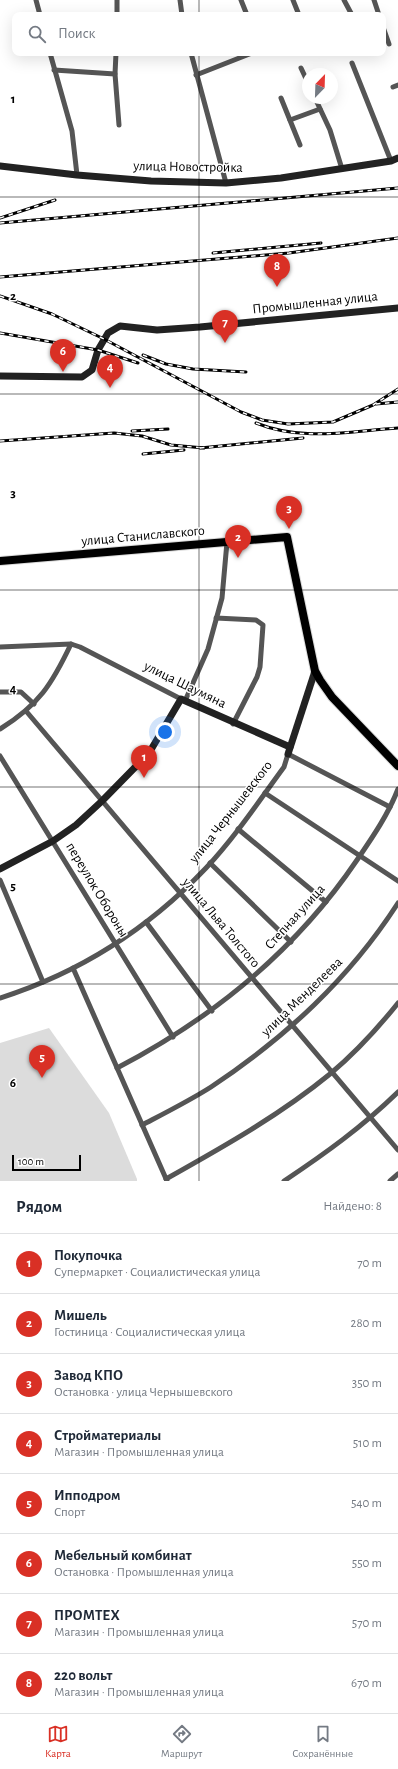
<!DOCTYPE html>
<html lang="ru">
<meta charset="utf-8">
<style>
body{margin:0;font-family:"Alegreya Sans",sans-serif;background:#f6f6f7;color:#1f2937}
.compass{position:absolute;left:302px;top:68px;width:36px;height:36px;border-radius:50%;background:#fff;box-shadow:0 4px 16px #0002;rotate:23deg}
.scale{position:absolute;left:12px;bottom:10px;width:69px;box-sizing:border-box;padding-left:4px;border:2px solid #000;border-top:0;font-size:11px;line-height:14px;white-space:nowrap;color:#000;-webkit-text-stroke:3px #fff;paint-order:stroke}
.you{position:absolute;left:165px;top:732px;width:14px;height:14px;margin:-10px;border:3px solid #fff;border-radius:50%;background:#1a73e8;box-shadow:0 0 0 6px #1a73e833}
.badge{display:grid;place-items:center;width:26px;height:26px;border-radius:50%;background:#d93025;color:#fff;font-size:13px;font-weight:700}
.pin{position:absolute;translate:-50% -33px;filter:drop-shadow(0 1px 2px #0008)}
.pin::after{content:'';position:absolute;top:21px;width:14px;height:12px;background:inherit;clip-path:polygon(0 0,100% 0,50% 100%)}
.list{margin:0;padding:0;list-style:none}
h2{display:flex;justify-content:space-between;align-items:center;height:52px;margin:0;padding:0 16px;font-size:17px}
h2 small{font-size:13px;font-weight:400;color:#747a83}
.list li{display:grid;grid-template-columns:26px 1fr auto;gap:12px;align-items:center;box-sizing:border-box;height:60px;padding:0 16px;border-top:1px solid #e0e1e3}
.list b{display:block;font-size:15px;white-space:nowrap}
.list p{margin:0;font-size:13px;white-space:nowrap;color:#747a83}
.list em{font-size:13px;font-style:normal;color:#747a83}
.icon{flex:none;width:22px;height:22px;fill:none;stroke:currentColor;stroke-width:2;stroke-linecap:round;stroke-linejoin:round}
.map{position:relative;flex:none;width:398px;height:1181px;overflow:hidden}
.search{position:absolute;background:#fff;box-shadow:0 4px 16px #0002;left:12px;right:12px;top:12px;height:44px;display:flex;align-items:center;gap:10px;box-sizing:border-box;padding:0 14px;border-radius:8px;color:#747a83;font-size:15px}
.sheet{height:532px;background:#fff}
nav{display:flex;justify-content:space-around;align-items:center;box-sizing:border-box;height:56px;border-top:1px solid #e0e1e3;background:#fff;font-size:11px;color:#747a83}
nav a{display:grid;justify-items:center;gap:2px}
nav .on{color:#d93025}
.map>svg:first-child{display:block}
.green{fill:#dcdcdc}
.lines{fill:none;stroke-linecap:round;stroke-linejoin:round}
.primary-casing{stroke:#dbdbdb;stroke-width:10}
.street{stroke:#555;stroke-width:5}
.secondary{stroke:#222;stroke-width:7}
.primary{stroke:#000;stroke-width:8}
.rail-casing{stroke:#000;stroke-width:3}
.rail{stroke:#fff;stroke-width:1.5;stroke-dasharray:4.5;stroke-linecap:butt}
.grid{fill:none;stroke:#000;stroke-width:1;stroke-opacity:0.55}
.labels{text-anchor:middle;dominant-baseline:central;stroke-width:3;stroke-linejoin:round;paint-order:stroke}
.street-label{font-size:14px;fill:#000;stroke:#fff}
.grid-label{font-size:13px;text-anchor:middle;font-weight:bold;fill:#000;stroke:#fff;stroke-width:3;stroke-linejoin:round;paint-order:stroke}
</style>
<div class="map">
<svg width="398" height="1181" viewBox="0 0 398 1181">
<rect width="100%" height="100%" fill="#fff"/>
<path class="green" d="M 49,1028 L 109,1113 L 137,1179 L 137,1181 L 0,1181 L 0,1043 Z"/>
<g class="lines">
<g class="primary-casing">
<path id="primary" d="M 0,561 L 287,537 L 315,671 L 320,680 L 332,697 L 398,766"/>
</g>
<g class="street">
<path d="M 36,0 L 40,15"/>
<path d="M 180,0 L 182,15"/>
<path d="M 241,0 L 247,15"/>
<path d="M 293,0 L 299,15"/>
<path d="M 344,0 L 352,15"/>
<path d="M 374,0 L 379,15"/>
<path d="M 117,15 L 117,0"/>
<path d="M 383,27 L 389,44"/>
<path d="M 50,53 L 72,131 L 77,175"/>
<path d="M 116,53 L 115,74 L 119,125"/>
<path d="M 191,53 L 226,183"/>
<path d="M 352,63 L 391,161"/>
<path d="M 301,68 L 308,83"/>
<path d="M 54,70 L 115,74"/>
<path d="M 196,75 L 252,53"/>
<path d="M 393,87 L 398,85"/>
<path d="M 281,98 L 300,145"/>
<path d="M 315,98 L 330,130 L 342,169"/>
<path d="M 290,120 L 320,109"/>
<path d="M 216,618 L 256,620 L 263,625 L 260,667 L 257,677 L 233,724"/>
<path d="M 0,647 L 71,644 L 80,647 L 181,699"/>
<path d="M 0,692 L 21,692 L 34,704"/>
<path d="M 185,701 L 208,649 L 222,598 L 227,542"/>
<path d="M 26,711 L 398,1150"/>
<path d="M 0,729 C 39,705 52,684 71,644"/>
<path d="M 0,756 L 173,1037"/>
<path d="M 265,793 L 398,881"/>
<path d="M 238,829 L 326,902"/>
<path d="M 210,863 L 291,942"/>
<path d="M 0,880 L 43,982"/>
<path d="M 146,922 L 212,1011"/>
<path d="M 73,968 L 167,1181"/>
<path d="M 0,998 C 79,973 149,928 206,868 C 235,837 259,801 284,767 L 288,754 L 390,807"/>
<path d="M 117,1068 C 213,1018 296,950 357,860 C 372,838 388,815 398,789"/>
<path d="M 142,1125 C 165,1113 189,1101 211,1087 C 286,1037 349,979 398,903"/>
<path d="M 166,1179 C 223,1147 280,1115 330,1074 C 355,1053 378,1028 398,1003"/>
<path d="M 284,1181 C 326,1153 362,1127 398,1092"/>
<path d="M 390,1181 L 398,1174"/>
</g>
<g class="secondary">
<path d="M 0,166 L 77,175 L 151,181 L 226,183 L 281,178 L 391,161 L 398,158"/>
<path d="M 0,376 L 82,377 L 92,370 L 98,350 L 108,333 L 120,326 L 157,330 L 200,327 L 398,308"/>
<path d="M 288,754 L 315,671"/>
<path d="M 0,869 L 53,841 L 76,825 L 102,801 L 149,753 L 181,699 L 290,747"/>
</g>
<use href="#primary" class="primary"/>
<g class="rail-casing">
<g id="rail">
<path d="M 0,218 L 55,200"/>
<path d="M 0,223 L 398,188"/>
<path d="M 213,253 L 321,243"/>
<path d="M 0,277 L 289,253 L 398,238"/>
<path d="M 0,296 L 52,314 L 104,339 L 241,412 L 262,420 L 288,424 L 333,422 L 373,405 L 398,389"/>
<path d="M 0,333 L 98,350 L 138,363"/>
<path d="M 143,355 L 166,364 L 193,369 L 246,372"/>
<path d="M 376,404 L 398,402"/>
<path d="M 256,423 C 303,442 349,431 398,428"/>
<path d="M 132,431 L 168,429"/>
<path d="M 0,441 L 114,433 L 142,436 L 171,445 L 204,448"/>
<path d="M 200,448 L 303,438"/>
<path d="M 143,454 L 184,450"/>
</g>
</g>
<use href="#rail" class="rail"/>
</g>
<path class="grid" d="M 199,0 L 199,15M 199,53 L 199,1181M 0,197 L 398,197M 0,394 L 398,394M 0,590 L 398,590M 0,787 L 398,787M 0,984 L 398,984"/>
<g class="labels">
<g class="street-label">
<text transform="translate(188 167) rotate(1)">улица Новостройка</text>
<text transform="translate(315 303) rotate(-6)">Промышленная улица</text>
<text transform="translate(143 536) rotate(-5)">улица Станиславского</text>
<text transform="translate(185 685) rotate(26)">улица Шаумяна</text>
<text transform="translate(231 812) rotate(-52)">улица Чернышевского</text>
<text transform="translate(97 890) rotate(59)">переулок Обороны</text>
<text transform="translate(295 917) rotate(-48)">Степная улица</text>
<text transform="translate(221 923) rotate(50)">улица Льва Толстого</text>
<text transform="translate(302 997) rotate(-44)">улица Менделеева</text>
</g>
</g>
<g class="grid-label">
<text x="13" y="103">1</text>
<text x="13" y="300">2</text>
<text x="13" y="497">3</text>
<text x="13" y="693">4</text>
<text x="13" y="890">5</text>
<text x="13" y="1087">6</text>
</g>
</svg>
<svg class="compass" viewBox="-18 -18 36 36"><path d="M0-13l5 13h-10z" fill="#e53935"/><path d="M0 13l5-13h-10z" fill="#747a83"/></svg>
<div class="scale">100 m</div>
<div class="you"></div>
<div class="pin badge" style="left:144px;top:778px">1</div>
<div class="pin badge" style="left:238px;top:558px">2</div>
<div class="pin badge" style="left:289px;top:529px">3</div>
<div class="pin badge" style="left:110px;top:388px">4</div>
<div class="pin badge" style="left:42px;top:1078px">5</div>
<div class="pin badge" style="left:63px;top:372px">6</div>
<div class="pin badge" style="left:225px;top:343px">7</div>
<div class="pin badge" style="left:277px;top:287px">8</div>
<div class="search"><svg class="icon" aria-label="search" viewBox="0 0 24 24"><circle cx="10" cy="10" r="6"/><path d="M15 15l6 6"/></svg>Поиск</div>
</div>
<section class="sheet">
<h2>Рядом<small>Найдено: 8</small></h2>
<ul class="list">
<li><span class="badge">1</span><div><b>Покупочка</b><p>Супермаркет · Социалистическая улица</p></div><em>70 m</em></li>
<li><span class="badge">2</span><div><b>Мишель</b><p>Гостиница · Социалистическая улица</p></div><em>280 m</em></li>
<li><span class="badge">3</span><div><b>Завод КПО</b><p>Остановка · улица Чернышевского</p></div><em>350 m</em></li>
<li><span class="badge">4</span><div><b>Стройматериалы</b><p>Магазин · Промышленная улица</p></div><em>510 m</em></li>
<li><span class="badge">5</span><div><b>Ипподром</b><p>Спорт</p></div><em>540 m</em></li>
<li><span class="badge">6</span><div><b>Мебельный комбинат</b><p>Остановка · Промышленная улица</p></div><em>550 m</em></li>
<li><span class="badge">7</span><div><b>ПРОМТЕХ</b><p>Магазин · Промышленная улица</p></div><em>570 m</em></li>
<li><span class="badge">8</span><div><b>220 вольт</b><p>Магазин · Промышленная улица</p></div><em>670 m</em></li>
</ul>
</section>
<nav>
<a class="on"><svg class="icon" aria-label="map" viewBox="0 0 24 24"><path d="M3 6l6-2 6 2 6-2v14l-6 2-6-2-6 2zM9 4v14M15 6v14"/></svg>Карта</a>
<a><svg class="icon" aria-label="directions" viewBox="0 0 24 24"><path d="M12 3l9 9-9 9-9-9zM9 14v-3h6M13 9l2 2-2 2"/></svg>Маршрут</a>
<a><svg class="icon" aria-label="saved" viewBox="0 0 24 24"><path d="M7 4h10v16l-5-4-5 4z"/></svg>Сохранённые</a>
</nav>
